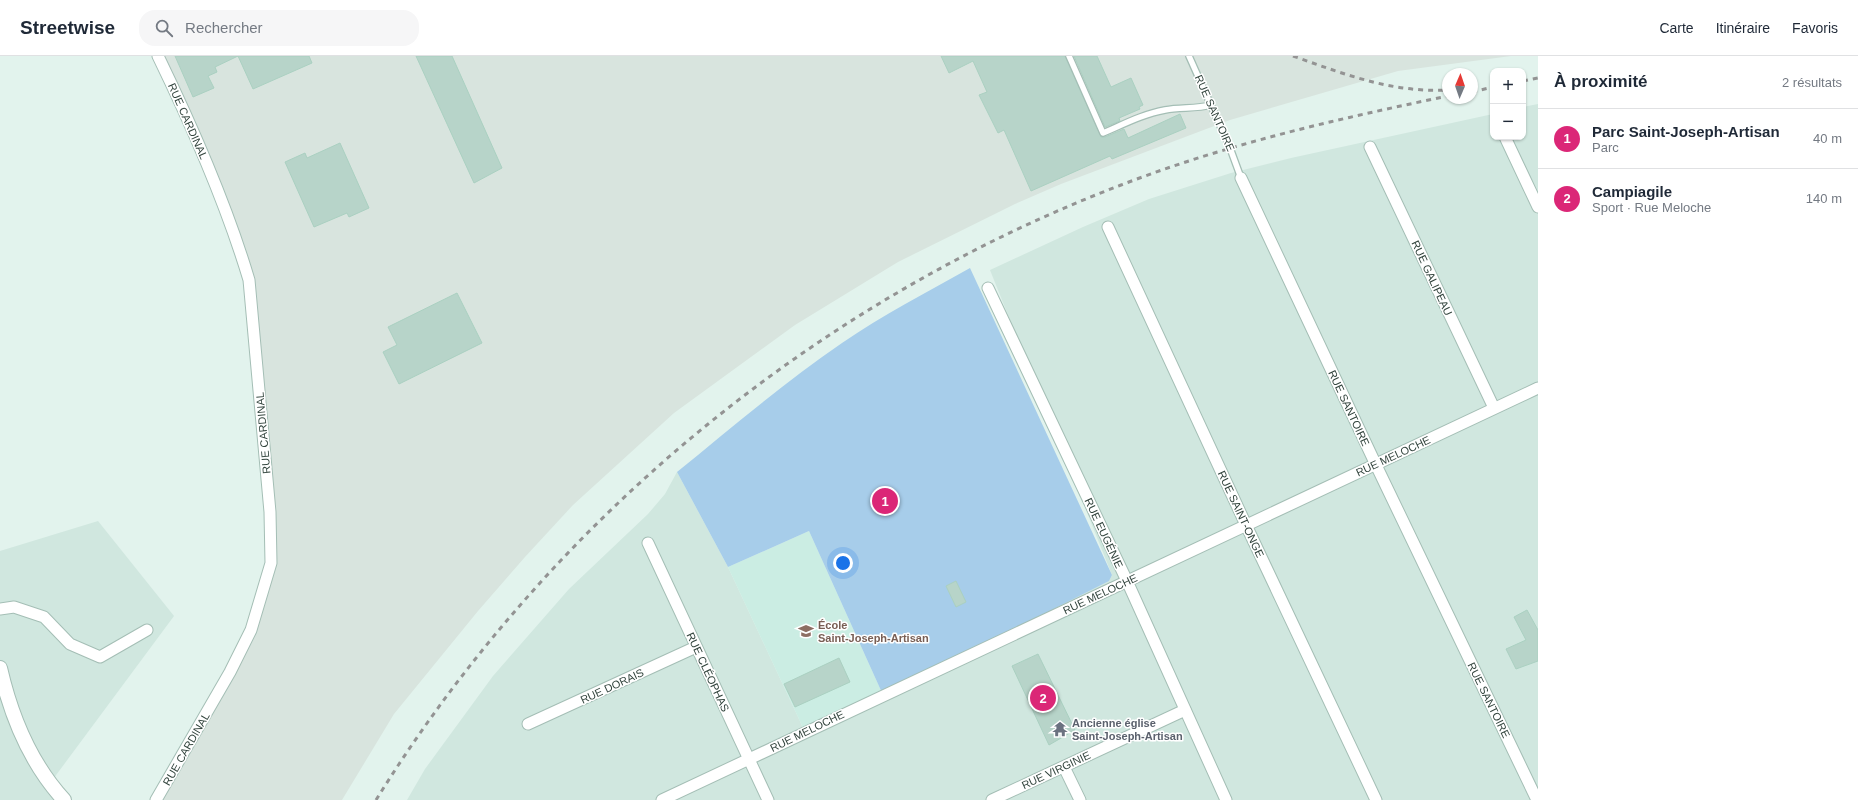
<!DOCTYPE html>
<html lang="fr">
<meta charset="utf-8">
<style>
body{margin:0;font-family:Arial,sans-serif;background:#f6f6f7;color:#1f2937}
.controls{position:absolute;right:12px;top:12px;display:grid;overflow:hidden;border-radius:8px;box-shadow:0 1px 3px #0004}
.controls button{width:36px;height:36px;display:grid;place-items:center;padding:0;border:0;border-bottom:1px solid #e0e1e3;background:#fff;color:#1f2937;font:20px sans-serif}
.compass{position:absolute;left:1442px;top:12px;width:36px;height:36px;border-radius:50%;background:#fff;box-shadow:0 1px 3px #0004;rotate:2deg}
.you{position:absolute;left:843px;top:507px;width:14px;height:14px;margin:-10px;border:3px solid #fff;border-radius:50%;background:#1a73e8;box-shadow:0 0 0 6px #1a73e833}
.badge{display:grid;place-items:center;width:26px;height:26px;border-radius:50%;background:#db2777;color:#fff;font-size:13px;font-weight:700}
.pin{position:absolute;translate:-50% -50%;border:2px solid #fff;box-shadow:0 1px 4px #0006}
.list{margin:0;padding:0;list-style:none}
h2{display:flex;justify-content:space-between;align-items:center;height:52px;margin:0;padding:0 16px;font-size:17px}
h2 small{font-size:13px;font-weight:400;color:#747a83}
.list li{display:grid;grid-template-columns:26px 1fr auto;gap:12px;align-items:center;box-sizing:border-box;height:60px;padding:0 16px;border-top:1px solid #e0e1e3}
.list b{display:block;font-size:15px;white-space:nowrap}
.list p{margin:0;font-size:13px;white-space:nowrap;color:#747a83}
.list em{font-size:13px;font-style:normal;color:#747a83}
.icon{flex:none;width:22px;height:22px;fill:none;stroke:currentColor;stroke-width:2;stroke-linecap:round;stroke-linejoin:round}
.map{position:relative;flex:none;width:1538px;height:744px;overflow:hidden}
header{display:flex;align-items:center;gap:24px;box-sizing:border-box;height:56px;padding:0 20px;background:#fff;border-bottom:1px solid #e0e1e3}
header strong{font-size:19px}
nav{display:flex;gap:22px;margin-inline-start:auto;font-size:14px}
.search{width:280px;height:36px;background:#f6f6f7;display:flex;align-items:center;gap:10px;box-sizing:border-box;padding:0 14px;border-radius:16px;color:#747a83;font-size:15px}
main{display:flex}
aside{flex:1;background:#fff}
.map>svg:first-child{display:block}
.residential{fill:#d0e7df}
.industrial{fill:#d8e4de}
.education{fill:#cbede3}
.green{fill:#a7cdea}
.building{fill:#b7d4c9;stroke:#aad0c1}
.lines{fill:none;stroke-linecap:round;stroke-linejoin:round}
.service-casing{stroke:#a4beb5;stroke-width:8}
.minor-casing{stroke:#a4beb5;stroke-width:13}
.tertiary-casing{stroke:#a4beb5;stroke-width:16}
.service{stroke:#fff;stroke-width:5.5}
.minor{stroke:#fff;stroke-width:11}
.tertiary{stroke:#fff;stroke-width:14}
.rail{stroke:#939393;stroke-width:3;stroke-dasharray:5 5;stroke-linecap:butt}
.labels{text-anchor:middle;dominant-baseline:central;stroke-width:3;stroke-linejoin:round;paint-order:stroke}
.street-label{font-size:11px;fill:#32443d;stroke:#fff}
.education-label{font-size:11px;font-weight:bold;fill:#785e54;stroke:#fff;text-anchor:start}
.worship-label{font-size:11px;font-weight:bold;fill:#5b616d;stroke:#fff;text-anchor:start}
</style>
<header>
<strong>Streetwise</strong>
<div class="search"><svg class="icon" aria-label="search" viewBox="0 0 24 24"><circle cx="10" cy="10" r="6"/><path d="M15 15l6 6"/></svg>Rechercher</div>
<nav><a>Carte</a><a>Itinéraire</a><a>Favoris</a></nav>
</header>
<main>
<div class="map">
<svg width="1538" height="744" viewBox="0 0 1538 744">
<rect width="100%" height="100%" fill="#e2f3ed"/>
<g class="residential">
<path d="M 1538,48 L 1538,744 L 407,744 L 425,713 L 493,620 L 569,533 L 648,458 L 665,438 L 677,416 L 728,511 L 805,676 L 1109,525 L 1112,519 L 990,214 L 1083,171 L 1149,143 L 1231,117 L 1291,102 L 1493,58 L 1493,81 L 1523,81 L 1523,51 Z"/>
<path d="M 98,465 L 174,560 L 45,734 L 55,744 L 0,744 L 0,495 Z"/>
</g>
<path class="industrial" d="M 158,0 L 1511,0 L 1398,15 L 1230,64 L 1061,128 L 1015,148 L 898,206 L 795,269 L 674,357 L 573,449 L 525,501 L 478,555 L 394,658 L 342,744 L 156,744 L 230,616 L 271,507 L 249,224 Z"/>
<path class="education" d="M 809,475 L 883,639 L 805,676 L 728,511 Z"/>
<path class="green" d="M 970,212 L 1112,519 L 1109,525 L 883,639 L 809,475 L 728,511 L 677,416 C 731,372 785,326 842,287 C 883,259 927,236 970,212 Z"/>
<g class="building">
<path d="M 175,0 L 309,0 L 312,7 L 253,33 L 238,0 L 215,11 L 217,16 L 208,20 L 214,32 L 193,41 Z"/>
<path d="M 416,0 L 452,0 L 502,112 L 474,127 Z"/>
<path d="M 941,0 L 1065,0 L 1101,81 L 1105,81 L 1124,73 L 1128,82 L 1180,58 L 1186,72 L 1112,103 L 1110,100 L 1031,135 L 1004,74 L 998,77 L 979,39 L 987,36 L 973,5 L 949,17 Z"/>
<path d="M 1074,0 L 1097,0 L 1111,31 L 1131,22 L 1143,49 L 1139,51 L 1140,53 L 1119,62 L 1120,65 L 1105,71 Z"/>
<path d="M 340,87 L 369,152 L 349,161 L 347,157 L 314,171 L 285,106 L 305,97 L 307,102 Z"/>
<path d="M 457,237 L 482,287 L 399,328 L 383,296 L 397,289 L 388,271 Z"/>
<path d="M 956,525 L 966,546 L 956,551 L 946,530 Z"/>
<path d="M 1527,554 L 1538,574 L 1538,605 L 1516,613 L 1506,593 L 1526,584 L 1514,561 Z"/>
<path d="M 1038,598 L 1075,674 L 1049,689 L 1012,610 Z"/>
<path d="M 839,602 L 850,626 L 795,651 L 784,628 Z"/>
</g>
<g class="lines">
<g class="service-casing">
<g id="service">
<path d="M 1069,0 L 1103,77 C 1124,68 1143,58 1165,54 C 1180,51 1196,53 1211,49"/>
<path d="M 1189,0 L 1230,92 L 1241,122"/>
</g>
</g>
<g class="minor-casing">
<g id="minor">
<path d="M 1505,81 L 1538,151"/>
<path d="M 1370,91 L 1494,352"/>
<path d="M 1241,122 L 1376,409 L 1537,744"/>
<path d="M 1108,171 L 1246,469 L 1376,744"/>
<path d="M 988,232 L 1127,525 L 1226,744"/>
<path d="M 648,487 L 768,744"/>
<path d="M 0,553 L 14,551 L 44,561 L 70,588 L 100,601 L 147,574"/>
<path d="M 528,668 L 696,591"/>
<path d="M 1064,711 L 1080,744"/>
<path d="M 156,744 L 230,616 L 251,574 L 271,507 L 270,456 L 249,224 C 226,147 193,72 158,0"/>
<path d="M 662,744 L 1538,332"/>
<path d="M 992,744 L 1185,654"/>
</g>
</g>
<g class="tertiary-casing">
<path id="tertiary" d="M 0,612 C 11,660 31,708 64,744"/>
</g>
<use href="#service" class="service"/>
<use href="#minor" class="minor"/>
<use href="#tertiary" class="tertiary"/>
<g class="rail">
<path d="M 1293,0 C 1344,18 1392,37 1448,34"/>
<path d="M 1523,25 L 1538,22"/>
<path d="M 1472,36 L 1493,31"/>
<path d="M 376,744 C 549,465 815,246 1121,129 C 1227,88 1337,63 1448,40"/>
</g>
</g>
<defs>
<g id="school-bare" transform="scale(1.2)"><path d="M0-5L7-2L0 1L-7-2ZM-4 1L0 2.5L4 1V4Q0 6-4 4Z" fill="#8d6e63" stroke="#fff" stroke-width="2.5" paint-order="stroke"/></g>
<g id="temple-bare" transform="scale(1.2)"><path d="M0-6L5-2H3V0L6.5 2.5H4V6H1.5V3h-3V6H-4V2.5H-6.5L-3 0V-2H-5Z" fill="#6b7280" stroke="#fff" stroke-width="2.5" paint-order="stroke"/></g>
</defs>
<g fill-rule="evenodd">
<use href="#school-bare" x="806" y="575"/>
<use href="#temple-bare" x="1060" y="673"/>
</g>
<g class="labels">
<g class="street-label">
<text transform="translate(1215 57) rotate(66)">RUE SANTOIRE</text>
<text transform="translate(188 65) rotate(66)">RUE CARDINAL</text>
<text transform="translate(1432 222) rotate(65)">RUE GALIPEAU</text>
<text transform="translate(1349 352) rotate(65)">RUE SANTOIRE</text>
<text transform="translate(263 377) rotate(-95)">RUE CARDINAL</text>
<text transform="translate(1393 400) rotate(-25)">RUE MELOCHE</text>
<text transform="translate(1241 458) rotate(65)">RUE SAINT-ONGE</text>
<text transform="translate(1104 477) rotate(65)">RUE EUGÉNIE</text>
<text transform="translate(1100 538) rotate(-25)">RUE MELOCHE</text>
<text transform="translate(708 616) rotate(65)">RUE CLÉOPHAS</text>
<text transform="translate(612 630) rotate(-25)">RUE DORAIS</text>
<text transform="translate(1489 644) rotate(64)">RUE SANTOIRE</text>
<text transform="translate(807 675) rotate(-26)">RUE MELOCHE</text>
<text transform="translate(186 693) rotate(-60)">RUE CARDINAL</text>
<text transform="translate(1056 714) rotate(-25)">RUE VIRGINIE</text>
</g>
<g class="education-label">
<text x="818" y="569">École<tspan x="818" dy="13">Saint-Joseph-Artisan</tspan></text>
</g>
<g class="worship-label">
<text x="1072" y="667">Ancienne église<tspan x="1072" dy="13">Saint-Joseph-Artisan</tspan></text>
</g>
</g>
</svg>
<div class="controls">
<button>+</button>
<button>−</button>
</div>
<svg class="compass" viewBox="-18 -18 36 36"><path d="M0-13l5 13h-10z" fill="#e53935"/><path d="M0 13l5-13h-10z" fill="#747a83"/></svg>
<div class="you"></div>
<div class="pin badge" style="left:885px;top:445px">1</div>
<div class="pin badge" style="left:1043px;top:642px">2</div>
</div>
<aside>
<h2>À proximité<small>2 résultats</small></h2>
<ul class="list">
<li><span class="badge">1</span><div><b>Parc Saint-Joseph-Artisan</b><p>Parc</p></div><em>40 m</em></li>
<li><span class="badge">2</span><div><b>Campiagile</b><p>Sport · Rue Meloche</p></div><em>140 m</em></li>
</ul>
</aside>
</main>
